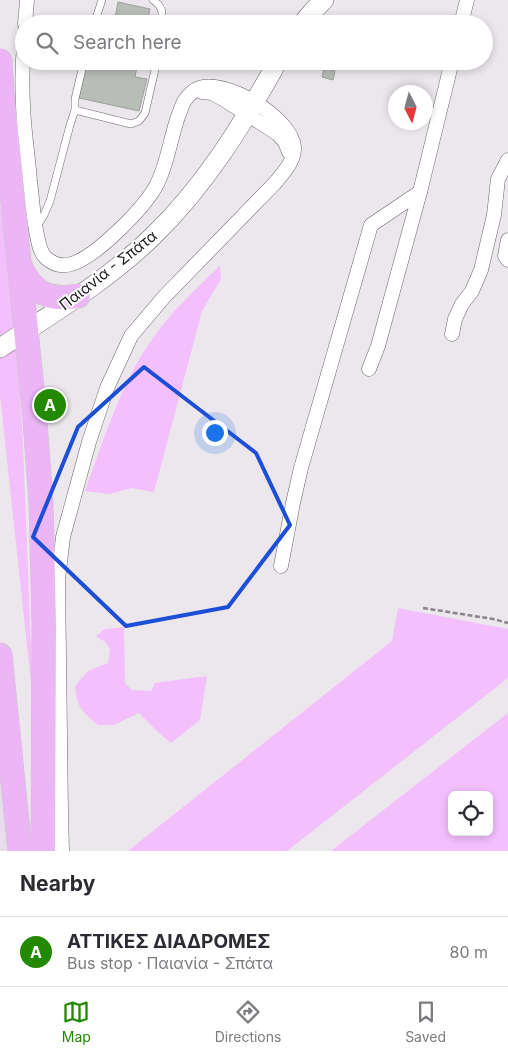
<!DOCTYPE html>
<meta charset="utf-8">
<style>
body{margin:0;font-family:Inter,sans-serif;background:#f7f7f7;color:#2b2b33}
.controls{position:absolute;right:15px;bottom:15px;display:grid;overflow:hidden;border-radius:8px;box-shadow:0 2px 8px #0003}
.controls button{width:45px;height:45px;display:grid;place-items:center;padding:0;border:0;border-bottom:1px solid #e1e1e2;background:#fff;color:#2b2b33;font:25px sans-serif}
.compass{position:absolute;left:388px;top:85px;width:45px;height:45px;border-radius:50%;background:#fff;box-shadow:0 2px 8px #0003;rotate:174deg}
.you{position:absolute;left:214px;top:432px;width:18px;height:18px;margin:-12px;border:4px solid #fff;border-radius:50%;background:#1a73e8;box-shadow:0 0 0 8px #1a73e833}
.badge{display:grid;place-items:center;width:32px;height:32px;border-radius:50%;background:#228900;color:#fff;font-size:16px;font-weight:700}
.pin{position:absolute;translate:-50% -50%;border:2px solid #fff;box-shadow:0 1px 5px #0006}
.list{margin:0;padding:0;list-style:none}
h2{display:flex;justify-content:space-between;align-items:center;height:65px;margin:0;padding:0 20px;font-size:21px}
h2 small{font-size:16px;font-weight:400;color:#7c7c81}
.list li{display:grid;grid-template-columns:32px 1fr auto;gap:15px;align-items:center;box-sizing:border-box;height:70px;padding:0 20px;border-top:1px solid #e1e1e2}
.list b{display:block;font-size:19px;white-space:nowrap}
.list p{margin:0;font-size:16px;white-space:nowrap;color:#7c7c81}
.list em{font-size:16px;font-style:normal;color:#7c7c81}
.icon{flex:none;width:28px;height:28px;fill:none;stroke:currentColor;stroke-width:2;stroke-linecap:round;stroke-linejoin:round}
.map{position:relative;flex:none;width:508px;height:851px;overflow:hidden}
.search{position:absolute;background:#fff;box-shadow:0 2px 8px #0003;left:15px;right:15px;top:15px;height:55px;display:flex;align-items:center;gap:12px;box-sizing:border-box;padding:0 18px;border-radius:28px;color:#7c7c81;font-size:19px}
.sheet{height:135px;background:#fff}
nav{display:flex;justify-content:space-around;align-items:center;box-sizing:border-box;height:70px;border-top:1px solid #e1e1e2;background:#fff;font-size:14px;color:#7c7c81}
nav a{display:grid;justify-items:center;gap:2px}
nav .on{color:#228900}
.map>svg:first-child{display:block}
.built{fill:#e8ddea}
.green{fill:#f3bffd;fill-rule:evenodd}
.building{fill:#b8bdb7;stroke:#9ca09b}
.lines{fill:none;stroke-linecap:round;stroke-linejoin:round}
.service-casing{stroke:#69656a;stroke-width:8}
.minor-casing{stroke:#69656a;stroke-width:15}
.secondary-casing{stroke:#69656a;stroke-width:20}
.motorway-casing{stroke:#c8c7c8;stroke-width:25}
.path{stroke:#89858a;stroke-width:2.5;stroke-dasharray:5 2.5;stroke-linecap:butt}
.service{stroke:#fff;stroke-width:7}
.minor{stroke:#fff;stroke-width:14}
.secondary{stroke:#fff;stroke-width:19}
.motorway{stroke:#ebb5f6;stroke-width:24}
.marked{fill:none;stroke:#1d4ed8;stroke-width:4;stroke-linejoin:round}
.labels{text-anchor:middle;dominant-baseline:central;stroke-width:4;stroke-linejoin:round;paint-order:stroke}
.street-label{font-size:15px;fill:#19171a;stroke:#fff}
</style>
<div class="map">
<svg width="508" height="851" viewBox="0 0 508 851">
<rect width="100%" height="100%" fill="#ece7ed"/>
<path class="built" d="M 0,752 L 10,851 L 0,851 Z"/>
<g class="green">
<path d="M 0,202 L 18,360 L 23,444 L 33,701 L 0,395 Z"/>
<path d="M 220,265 L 221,279 L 202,311 L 154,492 L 131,488 L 110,494 L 85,491 C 103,442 122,380 153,338 C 172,311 196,289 220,265 Z"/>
<path d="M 398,608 L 508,629 L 508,678 L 287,851 L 128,851 L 392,641 Z"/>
<path d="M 124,627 L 125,683 L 132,690 L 151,691 L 155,683 L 207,676 L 200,720 L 171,743 L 157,731 L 139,713 L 114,725 L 98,725 C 82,711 77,708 75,686 L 88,671 L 108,663 L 110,649 L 105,642 L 96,636 L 105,629 Z"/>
<path d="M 508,713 L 508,851 L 331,851 ZM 452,795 L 489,795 L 489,832 L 452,832 Z"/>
</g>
<g class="building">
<path d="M 118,2 L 150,9 L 147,24 L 114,24 Z"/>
<path d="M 105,61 L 138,61 L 135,77 L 147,79 L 139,111 L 79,98 L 86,66 L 103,70 Z"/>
<path d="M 324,68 L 335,71 L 333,80 L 322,77 Z"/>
</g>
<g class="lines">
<g class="service-casing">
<g id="service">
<path d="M 153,0 C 163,7 163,12 161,24"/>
<path d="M 94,24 L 102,0"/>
<path d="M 75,110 L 131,124 L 139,121 L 145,113 L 157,61"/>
<path d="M 37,226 L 44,215 L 50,201 L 70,125 L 75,110 L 75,99 L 84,61"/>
</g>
</g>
<g class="minor-casing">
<g id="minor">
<path d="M 25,24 L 27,0"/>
<path d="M 461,24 L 467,0"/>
<path d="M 24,46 C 22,66 22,86 23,106 C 24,131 28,156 30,181 C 32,197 33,214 36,230 C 38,239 39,252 46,258 C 53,264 62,267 71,264 C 95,258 144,208 156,186 C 168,164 170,138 179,114 C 181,110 182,104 185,100 C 188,96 194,90 199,88 C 226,78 292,118 294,147 C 295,161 283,173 275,183 L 164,297 L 131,336 L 107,388 L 89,442 L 63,537 L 58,579 L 61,814 L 62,851"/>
<path d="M 202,92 L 212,93 L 223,99 L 278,134 L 285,142 L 289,152"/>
<path d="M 508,240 L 505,256 L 508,260"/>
<path d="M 452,334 L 455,319 L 462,304 L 472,291 L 481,270 L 494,215 L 498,179 L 508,160"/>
<path d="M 369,369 L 378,346 L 420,192 L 452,61"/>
<path d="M 281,566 L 293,503 L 301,468 L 371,225 L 420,192"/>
</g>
</g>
<g class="secondary-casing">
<g id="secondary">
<path d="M 302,24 L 312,12 L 324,0"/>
<path d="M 0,348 C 52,314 108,280 153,236 C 205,186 243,124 278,61"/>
</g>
</g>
<g class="motorway-casing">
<g id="motorway">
<path d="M 0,61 L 3,106 L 34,408 L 41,503 L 44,623 L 43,851"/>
<path d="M 20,265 C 31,293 50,301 78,296"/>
<path d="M 0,655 L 20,851"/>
</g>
</g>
<path class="path" d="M 423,608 L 493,619 L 508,623"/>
<use href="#service" class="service"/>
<use href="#minor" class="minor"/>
<use href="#secondary" class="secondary"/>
<use href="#motorway" class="motorway"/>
</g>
<path class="marked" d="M 144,367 L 256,453 L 290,525 L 228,607 L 126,626 L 33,537 L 78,427 Z"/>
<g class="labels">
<g class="street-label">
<text transform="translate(108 270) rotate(-38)">Παιανία - Σπάτα</text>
</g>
</g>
</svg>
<div class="controls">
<button><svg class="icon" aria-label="locate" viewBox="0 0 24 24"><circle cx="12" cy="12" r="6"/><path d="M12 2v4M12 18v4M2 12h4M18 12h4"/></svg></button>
</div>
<svg class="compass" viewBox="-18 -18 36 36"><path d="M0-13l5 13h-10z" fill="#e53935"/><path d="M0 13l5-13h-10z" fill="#7c7c81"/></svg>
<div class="you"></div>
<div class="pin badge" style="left:50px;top:405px">A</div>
<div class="search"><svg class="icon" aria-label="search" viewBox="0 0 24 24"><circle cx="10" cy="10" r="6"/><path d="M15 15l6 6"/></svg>Search here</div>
</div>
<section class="sheet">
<h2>Nearby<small></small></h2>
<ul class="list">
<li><span class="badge">A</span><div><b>ΑΤΤΙΚΕΣ ΔΙΑΔΡΟΜΕΣ</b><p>Bus stop · Παιανία - Σπάτα</p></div><em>80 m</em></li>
</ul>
</section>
<nav>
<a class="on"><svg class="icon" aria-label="map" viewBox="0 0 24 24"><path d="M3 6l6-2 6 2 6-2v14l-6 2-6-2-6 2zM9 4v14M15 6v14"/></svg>Map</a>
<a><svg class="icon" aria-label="directions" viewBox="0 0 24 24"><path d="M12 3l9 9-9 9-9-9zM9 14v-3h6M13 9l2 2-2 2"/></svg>Directions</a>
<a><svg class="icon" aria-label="saved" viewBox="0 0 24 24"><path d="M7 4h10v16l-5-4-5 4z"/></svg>Saved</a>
</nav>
